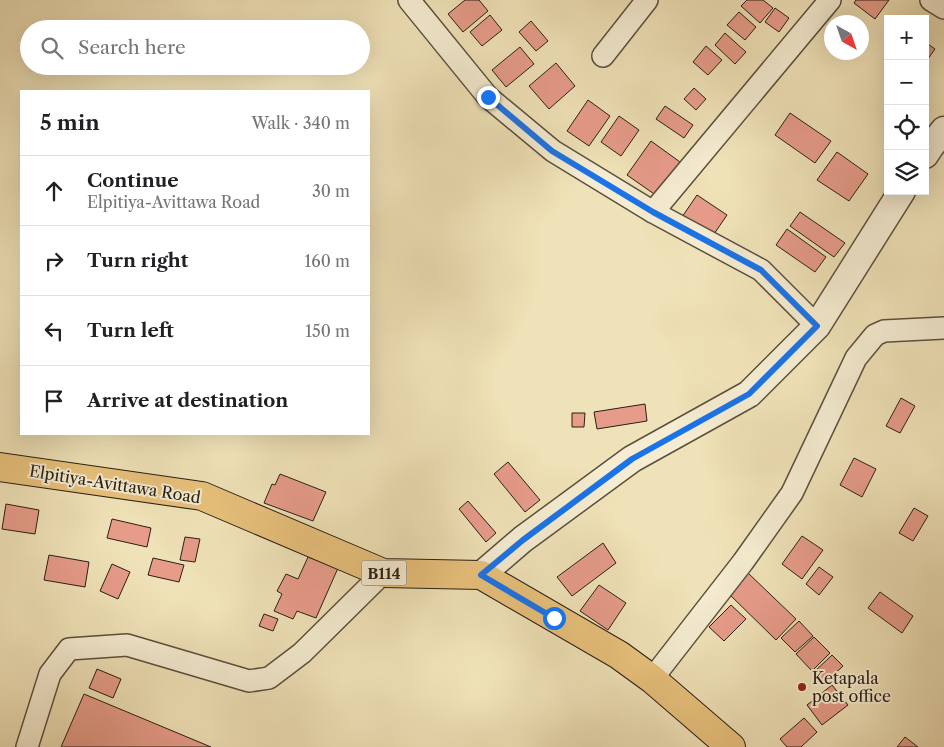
<!DOCTYPE html>
<meta charset="utf-8">
<style>
body{margin:0;font-family:"Libre Caslon Text",serif;background:#f2f2f2;color:#202124}
.controls{position:absolute;right:15px;top:15px;display:grid;overflow:hidden;border-radius:0px;box-shadow:0 5px 20px #0002}
.controls button{width:45px;height:45px;display:grid;place-items:center;padding:0;border:0;border-bottom:1px solid #e0e0e0;background:#fff;color:#202124;font:25px sans-serif}
.compass{position:absolute;left:824px;top:15px;width:45px;height:45px;border-radius:50%;background:#fff;box-shadow:0 5px 20px #0002;rotate:140deg}
.stop{position:absolute;width:15px;height:15px;margin:-11px;border:4px solid #1a73e8;border-radius:50%;background:#fff}
.stop.end{background:#1a73e8;border-color:#fff;box-shadow:0 1px 5px #0008}
.list{margin:0;padding:0;list-style:none}
h2{display:flex;justify-content:space-between;align-items:center;height:65px;margin:0;padding:0 20px;font-size:21px}
h2 small{font-size:16px;font-weight:400;color:#757577}
.list li{display:grid;grid-template-columns:32px 1fr auto;gap:15px;align-items:center;box-sizing:border-box;height:70px;padding:0 20px;border-top:1px solid #e0e0e0}
.list b{display:block;font-size:19px;white-space:nowrap}
.list p{margin:0;font-size:16px;white-space:nowrap;color:#757577}
.list em{font-size:16px;font-style:normal;color:#757577}
.icon{flex:none;width:28px;height:28px;fill:none;stroke:currentColor;stroke-width:2;stroke-linecap:round;stroke-linejoin:round}
.map{position:relative;flex:none;width:944px;height:747px;overflow:hidden}
.search{position:absolute;background:#fff;box-shadow:0 5px 20px #0002;left:20px;top:20px;width:350px;height:55px;display:flex;align-items:center;gap:12px;box-sizing:border-box;padding:0 18px;border-radius:28px;color:#757577;font-size:19px}
.panel{position:absolute;background:#fff;box-shadow:0 5px 20px #0002;left:20px;top:90px;width:350px;height:345px;border-radius:0px}
.map>svg:first-child{display:block}
.building{fill:#e79c8a;stroke:#281f15}
.lines{fill:none;stroke-linecap:round;stroke-linejoin:round}
.minor-casing{stroke:#5a503e;stroke-width:24}
.tertiary-casing{stroke:#5a503e;stroke-width:29}
.primary-casing{stroke:#281f15;stroke-width:30}
.minor{stroke:#f5ecd1;stroke-width:21}
.tertiary{stroke:#f5ecd1;stroke-width:26}
.primary{stroke:#e8c17c;stroke-width:28}
.route{stroke:#1a73e8;stroke-width:6}
.poi-dot{fill:#8f2418;stroke:#f5ecd1;stroke-width:2}
.labels{text-anchor:middle;dominant-baseline:central;stroke-width:4;stroke-linejoin:round;paint-order:stroke}
.shield{fill:#f5ecd1;stroke:#665c4d;stroke-width:1}
.shield-label{font-size:15px;font-weight:bold;fill:#281f15}
.street-label{font-size:16px;fill:#281f15;stroke:#f5ecd1}
.poi-label{font-size:16px;fill:#281f15;stroke:#f5ecd1;text-anchor:start}
</style>
<div class="map">
<svg width="944" height="747" viewBox="0 0 944 747">
<rect width="100%" height="100%" fill="#f0e2b8"/>
<filter id="stains"><feTurbulence type="fractalNoise" baseFrequency=".004" numOctaves="4"/><feColorMatrix values="0 0 0 0 .2 0 0 0 0 .09 0 0 0 0 .02 0 0 0 .5 -.17"/></filter>
<radialGradient id="worn" r=".72"><stop offset=".6" stop-color="#630" stop-opacity="0"/><stop offset="1" stop-color="#630" stop-opacity=".3"/></radialGradient>
<g class="building">
<path d="M 465,0 L 479,0 L 488,11 L 463,32 L 448,14 Z"/>
<path d="M 747,0 L 763,0 L 773,8 L 760,23 L 741,6 Z"/>
<path d="M 856,0 L 889,0 L 875,19 L 854,3 Z"/>
<path d="M 775,8 L 789,18 L 779,32 L 765,22 Z"/>
<path d="M 739,12 L 756,27 L 745,40 L 727,25 Z"/>
<path d="M 490,15 L 502,30 L 482,46 L 470,32 Z"/>
<path d="M 531,21 L 548,41 L 536,51 L 519,32 Z"/>
<path d="M 725,33 L 746,52 L 735,64 L 715,45 Z"/>
<path d="M 925,42 L 935,49 L 925,63 Z"/>
<path d="M 706,46 L 722,60 L 708,75 L 693,62 Z"/>
<path d="M 520,47 L 534,64 L 506,87 L 492,70 Z"/>
<path d="M 556,63 L 575,86 L 549,109 L 529,86 Z"/>
<path d="M 694,88 L 706,99 L 696,110 L 684,99 Z"/>
<path d="M 588,100 L 610,116 L 589,146 L 567,131 Z"/>
<path d="M 665,106 L 693,125 L 684,138 L 656,119 Z"/>
<path d="M 790,113 L 831,141 L 815,163 L 775,135 Z"/>
<path d="M 619,116 L 639,130 L 621,156 L 601,142 Z"/>
<path d="M 651,141 L 680,162 L 657,196 L 627,175 Z"/>
<path d="M 837,152 L 868,174 L 849,201 L 817,180 Z"/>
<path d="M 697,195 L 727,215 L 712,237 L 682,217 Z"/>
<path d="M 800,212 L 845,243 L 834,257 L 790,226 Z"/>
<path d="M 787,229 L 826,257 L 815,272 L 776,245 Z"/>
<path d="M 901,398 L 915,406 L 900,433 L 886,426 Z"/>
<path d="M 645,404 L 647,421 L 597,429 L 594,412 Z"/>
<path d="M 572,413 L 585,413 L 584,427 L 572,427 Z"/>
<path d="M 854,458 L 876,469 L 862,497 L 840,485 Z"/>
<path d="M 508,462 L 540,500 L 525,512 L 494,474 Z"/>
<path d="M 280,474 L 326,492 L 313,521 L 264,503 L 272,484 L 275,485 Z"/>
<path d="M 468,501 L 496,533 L 486,542 L 459,509 Z"/>
<path d="M 6,504 L 39,510 L 35,534 L 2,529 Z"/>
<path d="M 914,508 L 928,516 L 913,541 L 899,533 Z"/>
<path d="M 112,519 L 151,528 L 147,547 L 107,538 Z"/>
<path d="M 802,536 L 823,550 L 802,579 L 782,564 Z"/>
<path d="M 185,537 L 200,539 L 195,562 L 180,560 Z"/>
<path d="M 603,543 L 616,563 L 572,596 L 557,577 Z"/>
<path d="M 49,555 L 89,562 L 85,587 L 44,580 Z"/>
<path d="M 308,557 L 338,568 L 316,618 L 297,611 L 293,619 L 274,611 L 282,594 L 277,591 L 286,574 L 298,579 Z"/>
<path d="M 153,558 L 184,565 L 179,582 L 148,575 Z"/>
<path d="M 112,564 L 130,572 L 118,599 L 100,591 Z"/>
<path d="M 819,567 L 833,577 L 819,595 L 806,584 Z"/>
<path d="M 747,572 L 796,619 L 776,640 L 727,592 Z"/>
<path d="M 599,585 L 626,603 L 608,630 L 580,611 Z"/>
<path d="M 880,592 L 913,616 L 902,633 L 868,608 Z"/>
<path d="M 731,605 L 746,619 L 724,641 L 709,627 Z"/>
<path d="M 264,614 L 278,619 L 273,631 L 259,626 Z"/>
<path d="M 799,621 L 813,636 L 795,652 L 781,638 Z"/>
<path d="M 814,637 L 830,653 L 812,671 L 796,654 Z"/>
<path d="M 832,655 L 843,666 L 825,683 L 814,672 Z"/>
<path d="M 97,669 L 121,679 L 113,698 L 89,688 Z"/>
<path d="M 832,685 L 848,705 L 822,725 L 807,705 Z"/>
<path d="M 84,694 L 211,747 L 61,747 Z"/>
<path d="M 804,718 L 817,732 L 801,747 L 787,747 L 780,739 Z"/>
<path d="M 905,737 L 918,747 L 897,747 Z"/>
</g>
<g class="lines">
<g class="minor-casing">
<g id="minor">
<path d="M 409,0 L 488,97 L 553,151 L 653,212 L 761,270 L 817,326"/>
<path d="M 931,0 L 944,8"/>
<path d="M 603,56 L 647,0"/>
<path d="M 653,212 L 830,0"/>
<path d="M 652,679 L 743,562 L 792,493 L 856,358 L 875,335 L 884,331 L 944,328"/>
<path d="M 27,747 L 50,674 L 69,649 L 127,645 L 249,681 L 269,678 L 302,653 L 383,573"/>
</g>
</g>
<g class="tertiary-casing">
<g id="tertiary">
<path d="M 925,155 L 931,146 L 944,130"/>
<path d="M 481,575 L 523,539 L 632,459 L 749,394 L 817,326 L 902,191"/>
</g>
</g>
<g class="primary-casing">
<path id="primary" d="M 0,467 L 202,496 L 383,573 L 481,575 L 619,655 L 652,679 L 731,747"/>
</g>
<use href="#minor" class="minor"/>
<use href="#tertiary" class="tertiary"/>
<use href="#primary" class="primary"/>
</g>
<g class="lines">
<path class="route" d="M 488,97 L 552,151 L 653,212 L 761,270 L 817,326 L 749,394 L 632,459 L 523,540 L 481,575 L 554,618"/>
</g>
<circle class="poi-dot" cx="802" cy="687" r="5"/>
<g class="labels">
<rect class="shield" x="361.5" y="560.5" width="45" height="25" rx="4"/>
<g class="shield-label">
<text x="384" y="573">B114</text>
</g>
<g class="street-label">
<text transform="translate(115 484) rotate(9)">Elpitiya-Avittawa Road</text>
</g>
<g class="poi-label">
<text x="812" y="678">Ketapala<tspan x="812" dy="18">post office</tspan></text>
</g>
</g>
<rect width="100%" height="100%" filter="url(#stains)"/>
<rect width="100%" height="100%" fill="url(#worn)"/>
</svg>
<div class="controls">
<button>+</button>
<button>−</button>
<button><svg class="icon" aria-label="locate" viewBox="0 0 24 24"><circle cx="12" cy="12" r="6"/><path d="M12 2v4M12 18v4M2 12h4M18 12h4"/></svg></button>
<button><svg class="icon" aria-label="layers" viewBox="0 0 24 24"><path d="M12 4l9 5-9 5-9-5zM3 14l9 5 9-5"/></svg></button>
</div>
<svg class="compass" viewBox="-18 -18 36 36"><path d="M0-13l5 13h-10z" fill="#e53935"/><path d="M0 13l5-13h-10z" fill="#757577"/></svg>
<div class="stop" style="left:554px;top:618px"></div>
<div class="stop end" style="left:488px;top:97px"></div>
<div class="search"><svg class="icon" aria-label="search" viewBox="0 0 24 24"><circle cx="10" cy="10" r="6"/><path d="M15 15l6 6"/></svg>Search here</div>
<section class="panel">
<h2>5 min<small>Walk · 340 m</small></h2>
<ul class="list">
<li><svg class="icon" aria-label="ahead" viewBox="0 0 24 24"><path d="M12 20V5M6 11l6-6 6 6"/></svg><div><b>Continue</b><p>Elpitiya-Avittawa Road</p></div><em>30 m</em></li>
<li><svg class="icon" aria-label="right" viewBox="0 0 24 24"><path d="M7 20v-9h11M14 6l5 5-5 5"/></svg><div><b>Turn right</b></div><em>160 m</em></li>
<li><svg class="icon" aria-label="left" viewBox="0 0 24 24"><path d="M17 20v-9H6M10 6l-5 5 5 5"/></svg><div><b>Turn left</b></div><em>150 m</em></li>
<li><svg class="icon" aria-label="arrive" viewBox="0 0 24 24"><path d="M6 21V4h12l-3 4 3 4H6"/></svg><div><b>Arrive at destination</b></div></li>
</ul>
</section>
</div>
